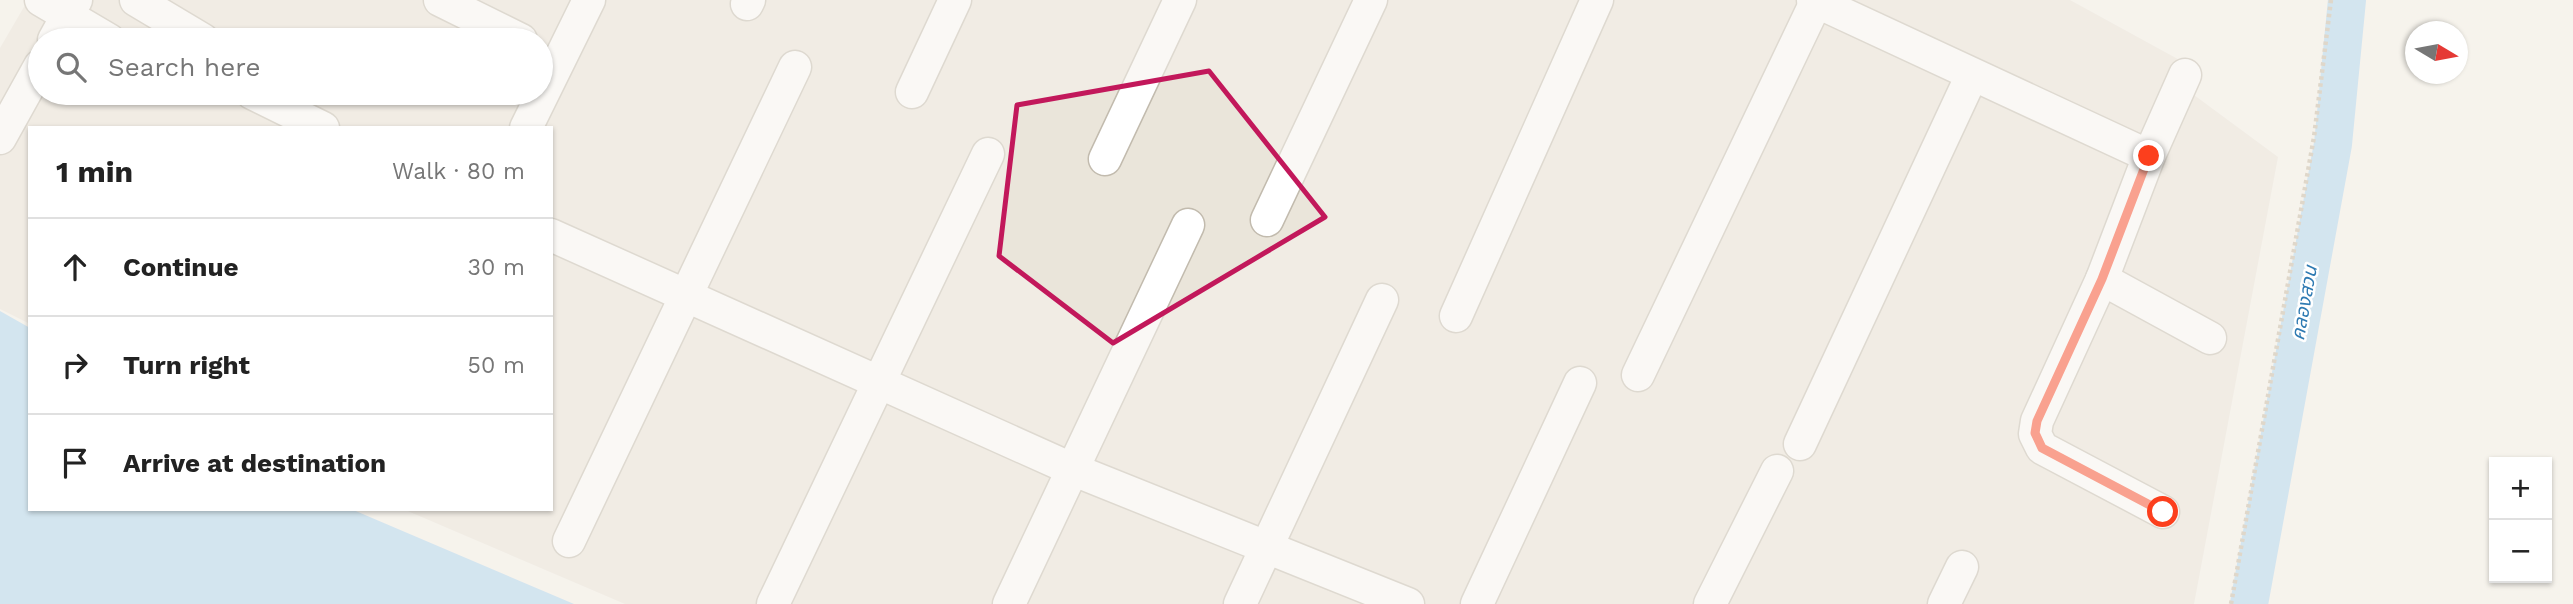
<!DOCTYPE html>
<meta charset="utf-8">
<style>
body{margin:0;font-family:"Work Sans","Noto Sans Thai",sans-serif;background:#f6f6f6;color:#222}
.controls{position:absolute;right:21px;bottom:21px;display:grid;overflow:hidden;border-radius:0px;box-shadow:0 2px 5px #0004}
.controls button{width:63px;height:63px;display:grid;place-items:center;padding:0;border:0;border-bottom:2px solid #e0e0e0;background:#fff;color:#222;font:35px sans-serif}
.compass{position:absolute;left:2405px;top:21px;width:63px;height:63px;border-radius:50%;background:#fff;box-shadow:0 2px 5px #0004;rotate:100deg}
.stop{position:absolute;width:21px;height:21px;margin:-16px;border:5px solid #fc3f1d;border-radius:50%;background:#fff}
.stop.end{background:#fc3f1d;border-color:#fff;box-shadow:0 2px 7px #0008}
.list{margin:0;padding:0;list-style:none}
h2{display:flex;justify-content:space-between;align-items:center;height:91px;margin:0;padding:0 28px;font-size:30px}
h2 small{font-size:23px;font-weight:400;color:#767676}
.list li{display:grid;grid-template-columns:46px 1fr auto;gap:21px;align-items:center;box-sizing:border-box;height:98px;padding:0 28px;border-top:2px solid #e0e0e0}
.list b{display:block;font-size:26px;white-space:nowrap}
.list em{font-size:23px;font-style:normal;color:#767676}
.icon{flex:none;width:38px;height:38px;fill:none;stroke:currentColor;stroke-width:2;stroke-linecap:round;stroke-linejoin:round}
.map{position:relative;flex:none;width:2573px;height:604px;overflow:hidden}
.search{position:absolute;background:#fff;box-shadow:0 2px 5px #0004;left:28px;top:28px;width:525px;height:77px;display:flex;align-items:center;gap:18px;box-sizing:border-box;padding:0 24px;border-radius:38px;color:#767676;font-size:26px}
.panel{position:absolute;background:#fff;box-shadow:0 2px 5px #0004;left:28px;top:126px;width:525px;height:385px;border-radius:0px}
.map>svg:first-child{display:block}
.residential{fill:#eae5da;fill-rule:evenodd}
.water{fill:#a9d4f2}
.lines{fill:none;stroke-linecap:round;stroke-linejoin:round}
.canal{stroke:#a9d4f2;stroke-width:38}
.minor-casing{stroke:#c2bbae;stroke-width:35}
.path{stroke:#c4b79f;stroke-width:4.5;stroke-dasharray:3.5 3.5;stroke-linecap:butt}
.minor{stroke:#fff;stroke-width:32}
.route{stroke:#fc3f1d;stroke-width:9}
.marked{fill:none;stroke:#c2185b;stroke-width:5;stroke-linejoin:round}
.labels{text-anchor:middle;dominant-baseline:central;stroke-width:5;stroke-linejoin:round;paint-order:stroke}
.water-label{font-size:19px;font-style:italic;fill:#2e7ab2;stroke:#fff}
</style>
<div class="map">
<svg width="2573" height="604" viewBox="0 0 2573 604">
<rect width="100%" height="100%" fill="#f6f3ec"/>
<path class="residential" d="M 28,0 L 2070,0 L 2185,63 L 2194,95 L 2278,157 L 2194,604 L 625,604 L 403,509 L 551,509 L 551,128 L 30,128 L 30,324 L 0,309 L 0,48 ZM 40,40 L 541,40 L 541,93 L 40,93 Z"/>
<path class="water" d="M 0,311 L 30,328 L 30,509 L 351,509 L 574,604 L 0,604 Z"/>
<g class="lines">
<path class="canal" d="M 2249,604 L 2333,144 L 2347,0"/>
<g class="minor-casing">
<g id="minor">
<path d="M 41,0 L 109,40"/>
<path d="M 136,0 L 203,40"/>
<path d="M 440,0 L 521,40"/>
<path d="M 1813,0 L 2149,156"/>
<path d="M 747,4 L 749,0"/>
<path d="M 54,40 L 76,0"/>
<path d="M 912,92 L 955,0"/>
<path d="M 252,93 L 323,128"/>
<path d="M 526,128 L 589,0"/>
<path d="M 0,138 L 40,66"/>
<path d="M 1105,159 L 1180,0"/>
<path d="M 1267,220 L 1371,0"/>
<path d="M 551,235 L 1074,470 L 1408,604"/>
<path d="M 2102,279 L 2210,338"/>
<path d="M 1456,316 L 1597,0"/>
<path d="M 1638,375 L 1816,2"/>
<path d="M 1800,444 L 1972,75"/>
<path d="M 2163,512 L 2042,448 L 2035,434 L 2037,421 L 2102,279 L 2149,156 L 2185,75"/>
<path d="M 569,541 L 795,67"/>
<path d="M 773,604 L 988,154"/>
<path d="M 1009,604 L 1188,225"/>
<path d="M 1240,604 L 1382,300"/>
<path d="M 1477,604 L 1580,383"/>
<path d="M 1710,604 L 1777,471"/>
<path d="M 1944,604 L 1962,567"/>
</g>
</g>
<path class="path" d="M 2231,604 L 2314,137 L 2331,0"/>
<use href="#minor" class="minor"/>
</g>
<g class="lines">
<path class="route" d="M 2149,156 L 2102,279 L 2037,421 L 2035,433 L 2042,448 L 2163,512"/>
</g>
<path d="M0 0H2573V604H0ZM 1209,71 L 1325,217 L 1113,343 L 999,256 L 1017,105 Z" fill="#f6f3ec" fill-opacity=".55" fill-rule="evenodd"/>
<path class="marked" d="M 1209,71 L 1325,217 L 1113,343 L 999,256 L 1017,105 Z"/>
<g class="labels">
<g class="water-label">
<text transform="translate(2304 303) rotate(-80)">คลองสวน</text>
</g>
</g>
</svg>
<div class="controls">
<button>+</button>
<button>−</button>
</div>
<svg class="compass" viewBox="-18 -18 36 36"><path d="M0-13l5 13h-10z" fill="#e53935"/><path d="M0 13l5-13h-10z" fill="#767676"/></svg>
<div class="stop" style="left:2163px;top:512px"></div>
<div class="stop end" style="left:2149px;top:156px"></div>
<div class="search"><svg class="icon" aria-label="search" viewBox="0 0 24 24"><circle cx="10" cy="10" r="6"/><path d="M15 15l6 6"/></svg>Search here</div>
<section class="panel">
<h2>1 min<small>Walk · 80 m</small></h2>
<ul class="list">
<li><svg class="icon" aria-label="ahead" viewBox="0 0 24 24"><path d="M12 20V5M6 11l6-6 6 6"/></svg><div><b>Continue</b></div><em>30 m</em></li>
<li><svg class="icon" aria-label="right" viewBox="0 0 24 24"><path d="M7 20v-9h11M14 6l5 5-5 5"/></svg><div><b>Turn right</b></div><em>50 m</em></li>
<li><svg class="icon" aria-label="arrive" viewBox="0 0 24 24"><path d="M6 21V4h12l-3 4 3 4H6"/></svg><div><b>Arrive at destination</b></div></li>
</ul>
</section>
</div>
